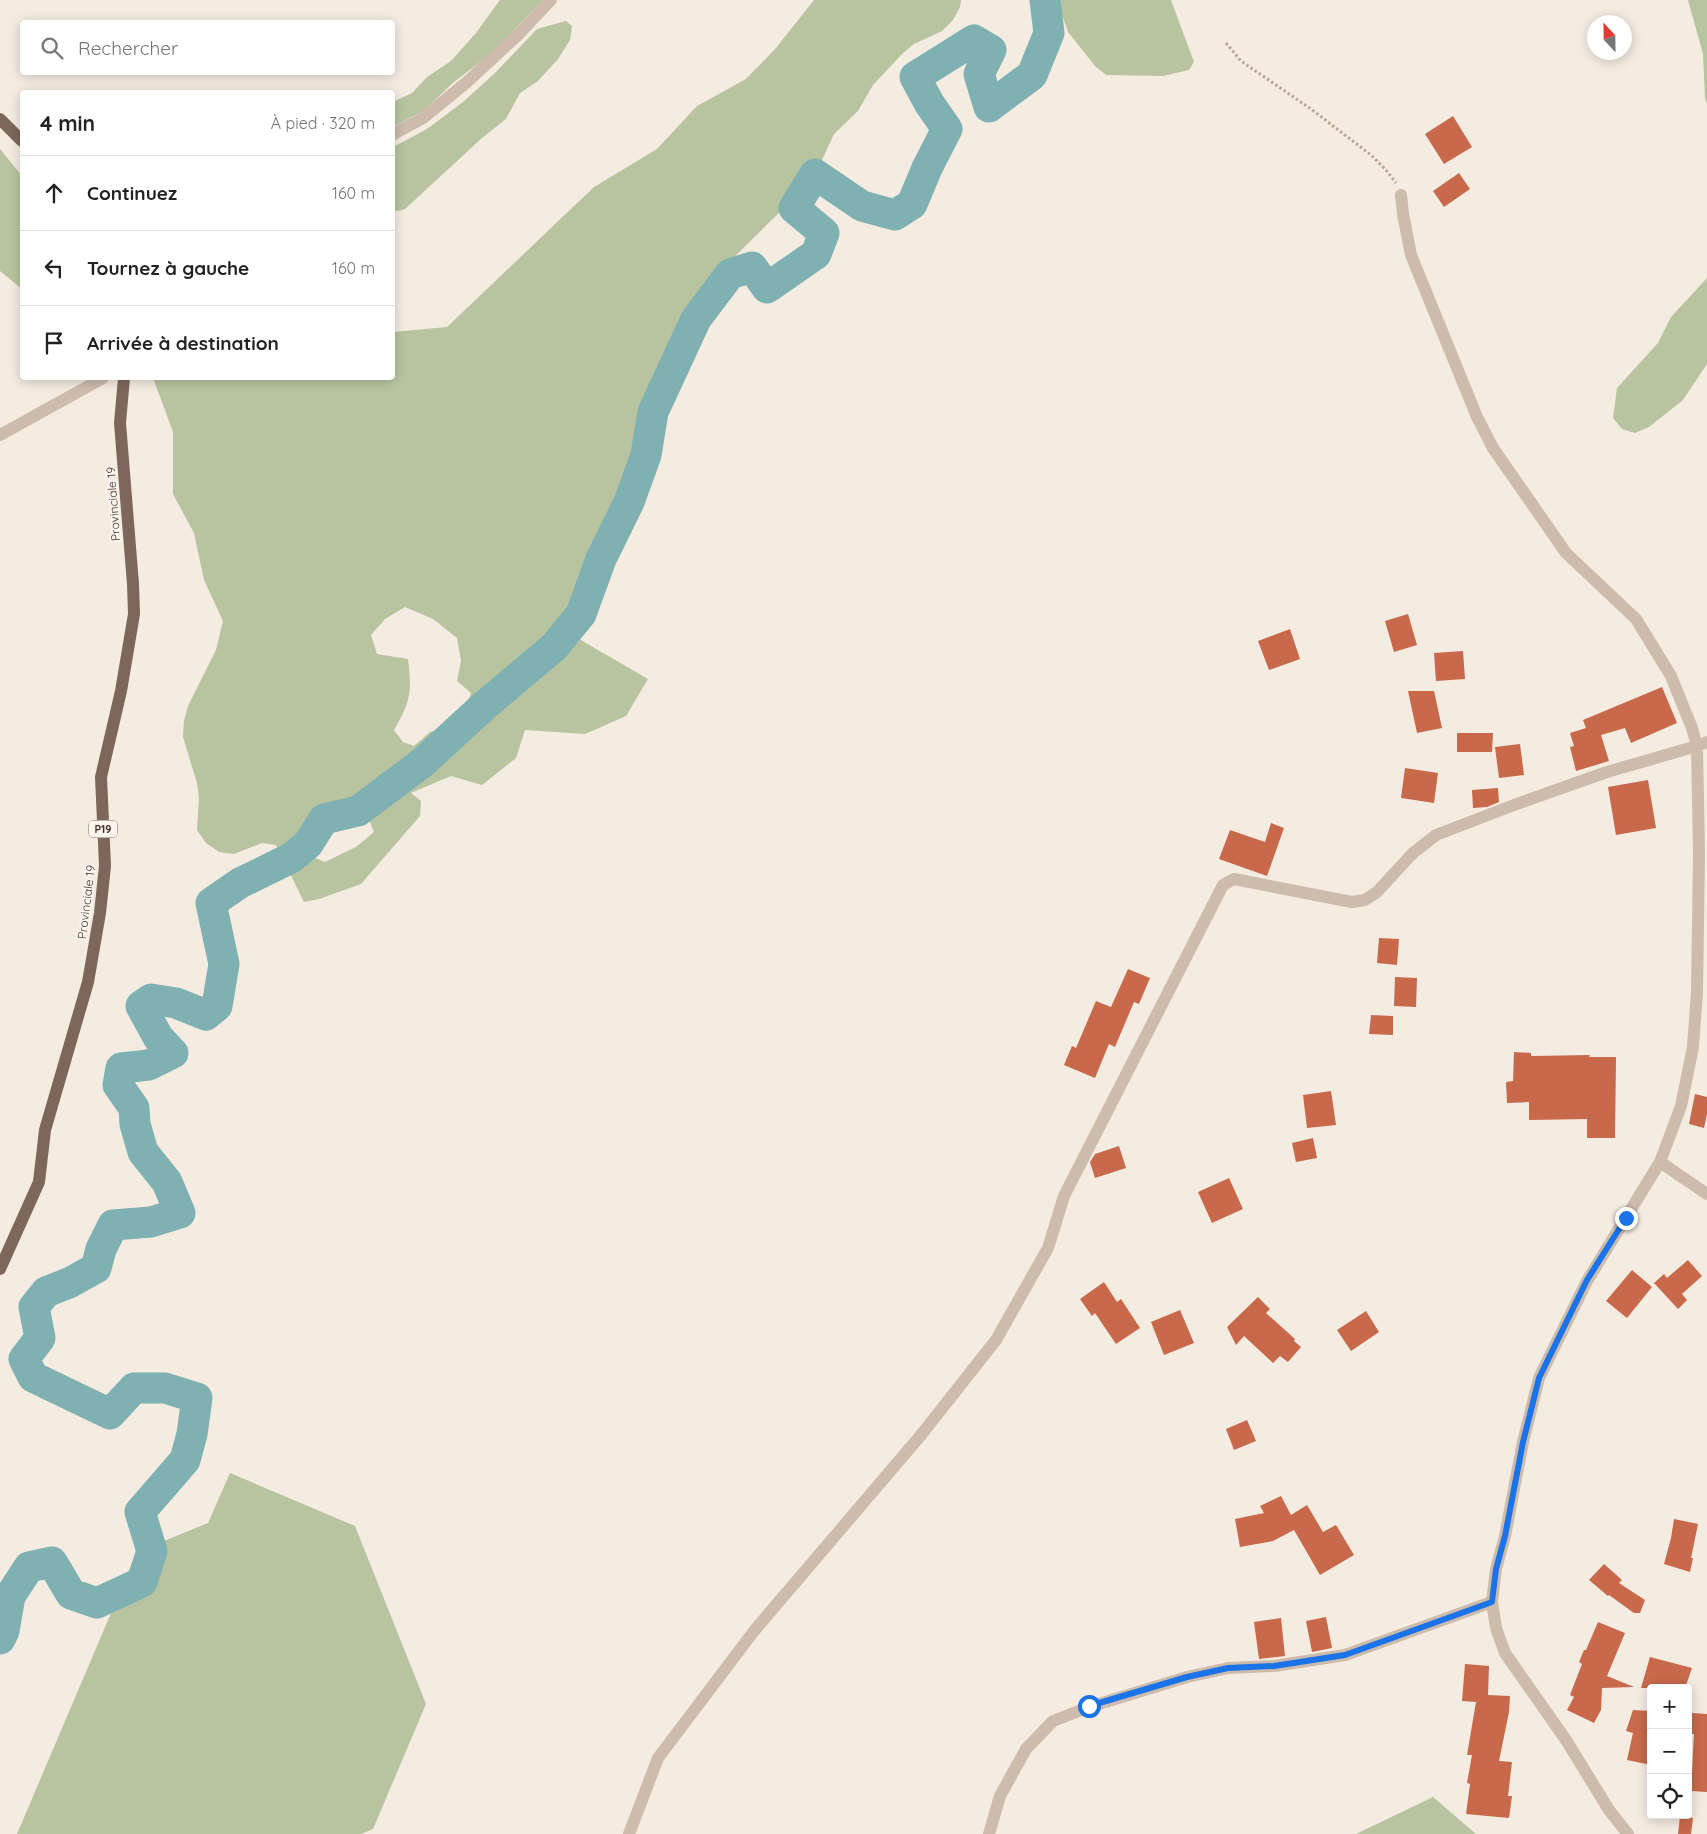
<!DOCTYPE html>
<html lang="fr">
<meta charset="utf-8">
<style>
body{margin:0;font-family:Quicksand,sans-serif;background:#f2f2f2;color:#222}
.controls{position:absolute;right:15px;bottom:15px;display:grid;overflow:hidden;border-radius:5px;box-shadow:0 2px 12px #0003}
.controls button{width:45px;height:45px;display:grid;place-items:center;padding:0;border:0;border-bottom:1px solid #e0e0e0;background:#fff;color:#222;font:25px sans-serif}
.compass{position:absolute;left:1587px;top:15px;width:45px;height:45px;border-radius:50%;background:#fff;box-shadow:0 2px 12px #0003;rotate:338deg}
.stop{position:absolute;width:15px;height:15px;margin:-11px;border:4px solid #1a73e8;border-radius:50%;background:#fff}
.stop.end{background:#1a73e8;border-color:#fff;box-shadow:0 1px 5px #0008}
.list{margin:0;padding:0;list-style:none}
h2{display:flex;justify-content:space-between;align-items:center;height:65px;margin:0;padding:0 20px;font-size:21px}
h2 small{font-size:16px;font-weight:400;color:#767676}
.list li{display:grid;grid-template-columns:32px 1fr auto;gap:15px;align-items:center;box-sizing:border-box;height:75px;padding:0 20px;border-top:1px solid #e0e0e0}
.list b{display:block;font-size:19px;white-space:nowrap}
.list em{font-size:16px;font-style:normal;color:#767676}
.icon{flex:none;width:28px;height:28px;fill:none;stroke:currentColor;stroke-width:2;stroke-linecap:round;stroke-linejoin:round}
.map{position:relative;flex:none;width:1707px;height:1834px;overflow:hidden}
.search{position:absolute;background:#fff;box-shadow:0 2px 12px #0003;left:20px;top:20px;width:375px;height:55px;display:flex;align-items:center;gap:12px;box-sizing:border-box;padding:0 18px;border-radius:5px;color:#767676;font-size:19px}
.panel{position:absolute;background:#fff;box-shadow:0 2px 12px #0003;left:20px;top:90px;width:375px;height:290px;border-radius:5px}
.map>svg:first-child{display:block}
.green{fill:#b8c4a0;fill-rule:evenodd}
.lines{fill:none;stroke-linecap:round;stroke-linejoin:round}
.river{stroke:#7fb0b2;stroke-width:31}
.building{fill:#c8694b}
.path{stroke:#b9a596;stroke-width:3;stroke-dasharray:2.5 2.5;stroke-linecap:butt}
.minor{stroke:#cdbbac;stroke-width:12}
.tertiary{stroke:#cdbbac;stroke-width:12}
.primary{stroke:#7d675c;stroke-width:12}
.route{stroke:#1a73e8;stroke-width:6}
.labels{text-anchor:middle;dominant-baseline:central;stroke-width:4;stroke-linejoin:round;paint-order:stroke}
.shield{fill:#fbf5ee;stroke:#756b66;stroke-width:1}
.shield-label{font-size:11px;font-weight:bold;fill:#3b302b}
.street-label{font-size:12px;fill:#3b302b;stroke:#fbf5ee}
</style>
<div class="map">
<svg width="1707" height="1834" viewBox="0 0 1707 1834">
<rect width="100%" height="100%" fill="#f4ebe1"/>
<g class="green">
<path d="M 500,0 L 543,0 L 493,52 L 454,82 L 423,111 L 393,127 L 393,102 L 412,93 L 427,77 L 451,61 L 476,33 Z"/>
<path d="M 814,0 L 961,0 L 960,7 L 953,20 L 942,31 L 914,44 L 903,53 L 873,85 L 858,111 L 834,134 L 822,160 L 787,205 L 722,269 L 672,345 L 649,409 L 629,479 L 596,560 L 572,614 L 579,639 L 648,679 L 626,716 L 585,734 L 525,730 L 516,758 L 482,785 L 451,776 L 411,793 L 421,801 L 420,816 L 361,884 L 319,899 L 304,902 L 276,845 L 262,843 L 234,854 L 219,852 L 206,843 L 197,830 L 199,798 L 197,783 L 183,737 L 184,721 L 188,706 L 216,650 L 223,621 L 204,580 L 194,533 L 173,494 L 173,432 L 153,378 L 392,378 L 393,332 L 447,327 L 594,187 L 657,149 L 697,106 L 746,79 L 776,48 ZM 405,607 L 433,619 L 457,638 L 461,661 L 457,681 L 471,693 L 466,707 L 454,724 L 430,732 L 414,746 L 403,742 L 394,730 C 411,701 412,691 408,659 L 377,654 L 371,635 L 385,619 ZM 358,821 L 370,822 L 374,832 L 356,847 L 325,862 L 313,857 L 328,831 Z"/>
<path d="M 1057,0 L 1171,0 L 1194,62 L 1189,70 L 1163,76 L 1106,75 L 1095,66 L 1068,32 Z"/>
<path d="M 1688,0 L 1707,0 L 1707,104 L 1705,98 L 1703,54 Z"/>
<path d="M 566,21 L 572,26 L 570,40 L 558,59 L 538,81 L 520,93 L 506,119 L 482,138 L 405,209 L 398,211 L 393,210 L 393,147 L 427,129 L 463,102 L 496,72 L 537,29 Z"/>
<path d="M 0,149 L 22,176 L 22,289 L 0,271 Z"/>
<path d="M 1707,278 L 1707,364 L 1683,400 L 1649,427 L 1635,433 L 1622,429 L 1613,418 L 1617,388 L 1658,343 L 1671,317 Z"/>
<path d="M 230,1473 L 355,1526 L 426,1704 L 373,1829 L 361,1834 L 17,1834 L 137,1552 L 208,1523 Z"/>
<path d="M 1433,1797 L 1476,1834 L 1356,1834 Z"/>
</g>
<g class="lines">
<path class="river" d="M 0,1639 L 4,1631 L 10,1596 L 29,1567 L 52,1562 L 71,1594 L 97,1603 L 142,1582 L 152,1551 L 140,1512 L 185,1460 L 192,1434 L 197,1398 L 165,1388 L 134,1388 L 110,1414 L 33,1377 L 24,1359 L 40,1338 L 34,1307 L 46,1292 L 71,1282 L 96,1268 L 101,1249 L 113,1225 L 151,1222 L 180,1213 L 167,1182 L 143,1152 L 135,1124 L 134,1108 L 118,1085 L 121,1068 L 149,1065 L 173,1053 L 158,1037 L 141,1006 L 151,999 L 176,1003 L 206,1015 L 217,1006 L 224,964 L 211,903 L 240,883 L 291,858 L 308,844 L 324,819 L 358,811 L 422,763 L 484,706 L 554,647 L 581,614 L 601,559 L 629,502 L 646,455 L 653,412 L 696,319 L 730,274 L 752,267 L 767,288 L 816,254 L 824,233 L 794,208 L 815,174 L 862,206 L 895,215 L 912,204 L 927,168 L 947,129 L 929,103 L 915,77 L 974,40 L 991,50 L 979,74 L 989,107 L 1032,75 L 1049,33 L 1045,0"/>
</g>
<g class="building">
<path d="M 1453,116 L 1472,147 L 1444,164 L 1425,134 Z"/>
<path d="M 1459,173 L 1470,189 L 1444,207 L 1433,191 Z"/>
<path d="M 1408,614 L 1417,645 L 1394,652 L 1385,621 Z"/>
<path d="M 1290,629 L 1300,659 L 1269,670 L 1258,641 Z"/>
<path d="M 1463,651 L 1465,679 L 1436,681 L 1434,653 Z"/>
<path d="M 1662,687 L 1677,723 L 1631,743 L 1625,728 L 1601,735 L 1609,761 L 1576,771 L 1570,747 L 1574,746 L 1570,733 L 1586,728 L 1583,720 Z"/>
<path d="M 1408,691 L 1434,691 L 1442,728 L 1417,733 Z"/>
<path d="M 1457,733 L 1493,733 L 1492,752 L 1457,752 Z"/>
<path d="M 1520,744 L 1524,775 L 1499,778 L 1495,747 Z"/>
<path d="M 1405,768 L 1438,773 L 1434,803 L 1401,798 Z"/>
<path d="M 1648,780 L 1656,828 L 1616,835 L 1608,787 Z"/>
<path d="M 1498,788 L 1499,802 L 1487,807 L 1473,808 L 1472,790 Z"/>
<path d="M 1271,823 L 1284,828 L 1267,876 L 1219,859 L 1230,830 L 1265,842 Z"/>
<path d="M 1379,938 L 1399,939 L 1397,965 L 1377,963 Z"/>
<path d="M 1128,969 L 1150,978 L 1139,1004 L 1134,1002 L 1115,1047 L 1109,1044 L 1095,1078 L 1064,1065 L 1072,1046 L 1076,1048 L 1096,1001 L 1111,1007 Z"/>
<path d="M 1395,977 L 1417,978 L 1416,1007 L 1394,1006 Z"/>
<path d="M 1371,1015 L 1393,1016 L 1393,1035 L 1369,1034 Z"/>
<path d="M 1514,1052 L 1531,1053 L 1531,1056 L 1590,1055 L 1589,1057 L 1616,1057 L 1615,1138 L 1587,1138 L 1587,1119 L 1529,1120 L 1529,1102 L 1507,1103 L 1506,1082 L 1513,1081 Z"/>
<path d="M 1331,1091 L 1336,1125 L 1307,1128 L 1303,1095 Z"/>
<path d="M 1695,1094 L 1707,1097 L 1707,1114 L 1704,1128 L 1689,1124 Z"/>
<path d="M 1313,1138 L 1317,1158 L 1296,1162 L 1292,1143 Z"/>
<path d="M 1119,1146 L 1126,1168 L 1095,1178 L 1090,1162 L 1095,1154 Z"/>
<path d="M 1229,1178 L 1243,1209 L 1212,1223 L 1198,1192 Z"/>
<path d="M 1688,1260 L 1702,1276 L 1682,1294 L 1687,1300 L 1678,1309 L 1654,1283 L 1664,1274 L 1667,1278 Z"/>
<path d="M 1632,1270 L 1652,1287 L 1627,1318 L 1606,1301 Z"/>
<path d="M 1104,1282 L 1117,1302 L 1121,1299 L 1140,1328 L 1116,1344 L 1095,1313 L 1092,1316 L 1080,1299 Z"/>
<path d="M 1258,1297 L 1270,1309 L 1266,1313 L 1295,1339 L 1294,1341 L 1301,1347 L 1288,1362 L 1280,1356 L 1273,1363 L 1244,1336 L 1236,1345 L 1227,1327 Z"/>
<path d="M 1180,1310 L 1194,1343 L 1164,1355 L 1151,1322 Z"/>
<path d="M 1366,1311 L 1379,1332 L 1351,1351 L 1337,1330 Z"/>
<path d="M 1247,1420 L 1256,1441 L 1234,1450 L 1226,1429 Z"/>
<path d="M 1281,1496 L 1291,1515 L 1307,1505 L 1323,1532 L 1336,1525 L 1354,1555 L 1320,1575 L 1294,1530 L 1273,1541 L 1240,1547 L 1235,1519 L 1264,1513 L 1260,1506 Z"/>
<path d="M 1674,1519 L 1698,1524 L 1691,1558 L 1693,1558 L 1690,1572 L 1664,1564 L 1671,1538 Z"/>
<path d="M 1604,1564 L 1622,1580 L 1619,1583 L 1645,1600 L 1640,1613 L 1634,1613 L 1609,1595 L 1608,1596 L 1589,1580 Z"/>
<path d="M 1326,1617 L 1332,1648 L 1312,1652 L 1306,1621 Z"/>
<path d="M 1281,1618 L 1285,1656 L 1259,1659 L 1254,1622 Z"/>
<path d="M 1598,1622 L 1625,1633 L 1607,1676 L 1634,1687 L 1602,1688 L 1601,1710 L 1594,1723 L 1567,1710 L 1574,1697 L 1570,1695 L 1582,1664 L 1579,1662 L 1584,1650 L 1586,1650 Z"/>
<path d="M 1650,1657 L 1692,1668 L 1685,1688 L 1641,1688 Z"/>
<path d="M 1465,1664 L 1489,1666 L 1488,1695 L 1510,1696 L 1509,1712 L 1499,1761 L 1512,1762 L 1508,1796 L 1512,1796 L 1509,1818 L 1466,1814 L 1470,1784 L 1467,1783 L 1472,1755 L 1467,1755 L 1476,1702 L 1462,1701 Z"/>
<path d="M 1633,1710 L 1651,1711 L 1651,1765 L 1627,1760 L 1633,1733 L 1626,1731 Z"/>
<path d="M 1692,1713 L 1707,1714 L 1707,1792 L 1691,1791 L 1694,1734 L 1691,1734 Z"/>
<path d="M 1680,1816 L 1693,1818 L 1691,1834 L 1678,1834 Z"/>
</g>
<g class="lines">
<path class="path" d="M 1226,43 L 1241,61 L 1311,109 L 1371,155 L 1386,170 L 1396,183"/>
<g class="minor">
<path d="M 392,135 L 423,118 L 467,82 L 519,34 L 551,0"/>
<path d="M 0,435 L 103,378"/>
<path d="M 1660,1162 L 1707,1194"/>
<path d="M 629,1834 L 658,1758 L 754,1631 L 921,1435 L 996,1340 L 1048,1248 L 1064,1196 L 1223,885 L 1234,879 L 1352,902 L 1365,900 L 1377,892 L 1412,854 L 1436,835 L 1514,805 L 1607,772 L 1697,746 L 1692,728 L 1671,676 L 1636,619 L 1566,553 L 1493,448 L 1477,417 L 1411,255 L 1403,214 L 1401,195"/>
<path d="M 989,1834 L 1000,1796 L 1026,1749 L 1053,1721 L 1089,1707 L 1187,1677 L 1228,1668 L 1274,1666 L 1345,1655 L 1492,1602"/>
</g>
<path class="tertiary" d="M 1628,1834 L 1609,1810 L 1566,1740 L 1505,1653 L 1496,1628 L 1492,1602 L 1496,1569 L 1505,1536 L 1523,1442 L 1539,1378 L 1587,1281 L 1660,1162 L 1681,1106 L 1693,1047 L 1697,992 L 1699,854 L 1697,746 L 1707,742"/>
<g class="primary">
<path d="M 0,119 L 22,141"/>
<path d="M 0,1269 L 39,1182 L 45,1130 L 88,982 L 100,913 L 105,866 L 101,777 L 121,691 L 134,614 L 133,584 L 120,423 L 124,378"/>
</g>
</g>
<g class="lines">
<path class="route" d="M 1089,1706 L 1187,1677 L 1228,1668 L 1274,1666 L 1345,1655 L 1492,1602 L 1496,1569 L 1505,1536 L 1523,1442 L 1539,1378 L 1587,1280 L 1626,1218"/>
</g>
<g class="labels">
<rect class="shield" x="89" y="820.5" width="28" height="17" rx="4"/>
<g class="shield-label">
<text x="103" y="829">P19</text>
</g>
<g class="street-label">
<text transform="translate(113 504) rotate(-94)">Provinciale 19</text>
<text transform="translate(86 902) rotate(-83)">Provinciale 19</text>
</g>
</g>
</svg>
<div class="controls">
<button>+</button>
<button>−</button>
<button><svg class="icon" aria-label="locate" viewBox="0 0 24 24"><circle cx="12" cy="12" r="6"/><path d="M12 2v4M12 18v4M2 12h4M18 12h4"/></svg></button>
</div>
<svg class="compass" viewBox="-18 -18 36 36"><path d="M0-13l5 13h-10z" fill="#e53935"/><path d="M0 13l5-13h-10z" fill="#767676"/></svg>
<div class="stop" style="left:1089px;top:1706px"></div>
<div class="stop end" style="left:1626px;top:1218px"></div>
<div class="search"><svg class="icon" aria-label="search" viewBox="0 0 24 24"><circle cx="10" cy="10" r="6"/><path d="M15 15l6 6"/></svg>Rechercher</div>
<section class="panel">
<h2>4 min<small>À pied · 320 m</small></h2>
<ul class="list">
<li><svg class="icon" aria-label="ahead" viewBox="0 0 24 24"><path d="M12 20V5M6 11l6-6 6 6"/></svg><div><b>Continuez</b></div><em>160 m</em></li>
<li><svg class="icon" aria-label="left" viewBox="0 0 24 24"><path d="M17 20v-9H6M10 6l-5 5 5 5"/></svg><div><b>Tournez à gauche</b></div><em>160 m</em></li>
<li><svg class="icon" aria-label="arrive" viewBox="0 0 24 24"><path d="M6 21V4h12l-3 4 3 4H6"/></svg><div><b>Arrivée à destination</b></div></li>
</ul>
</section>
</div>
